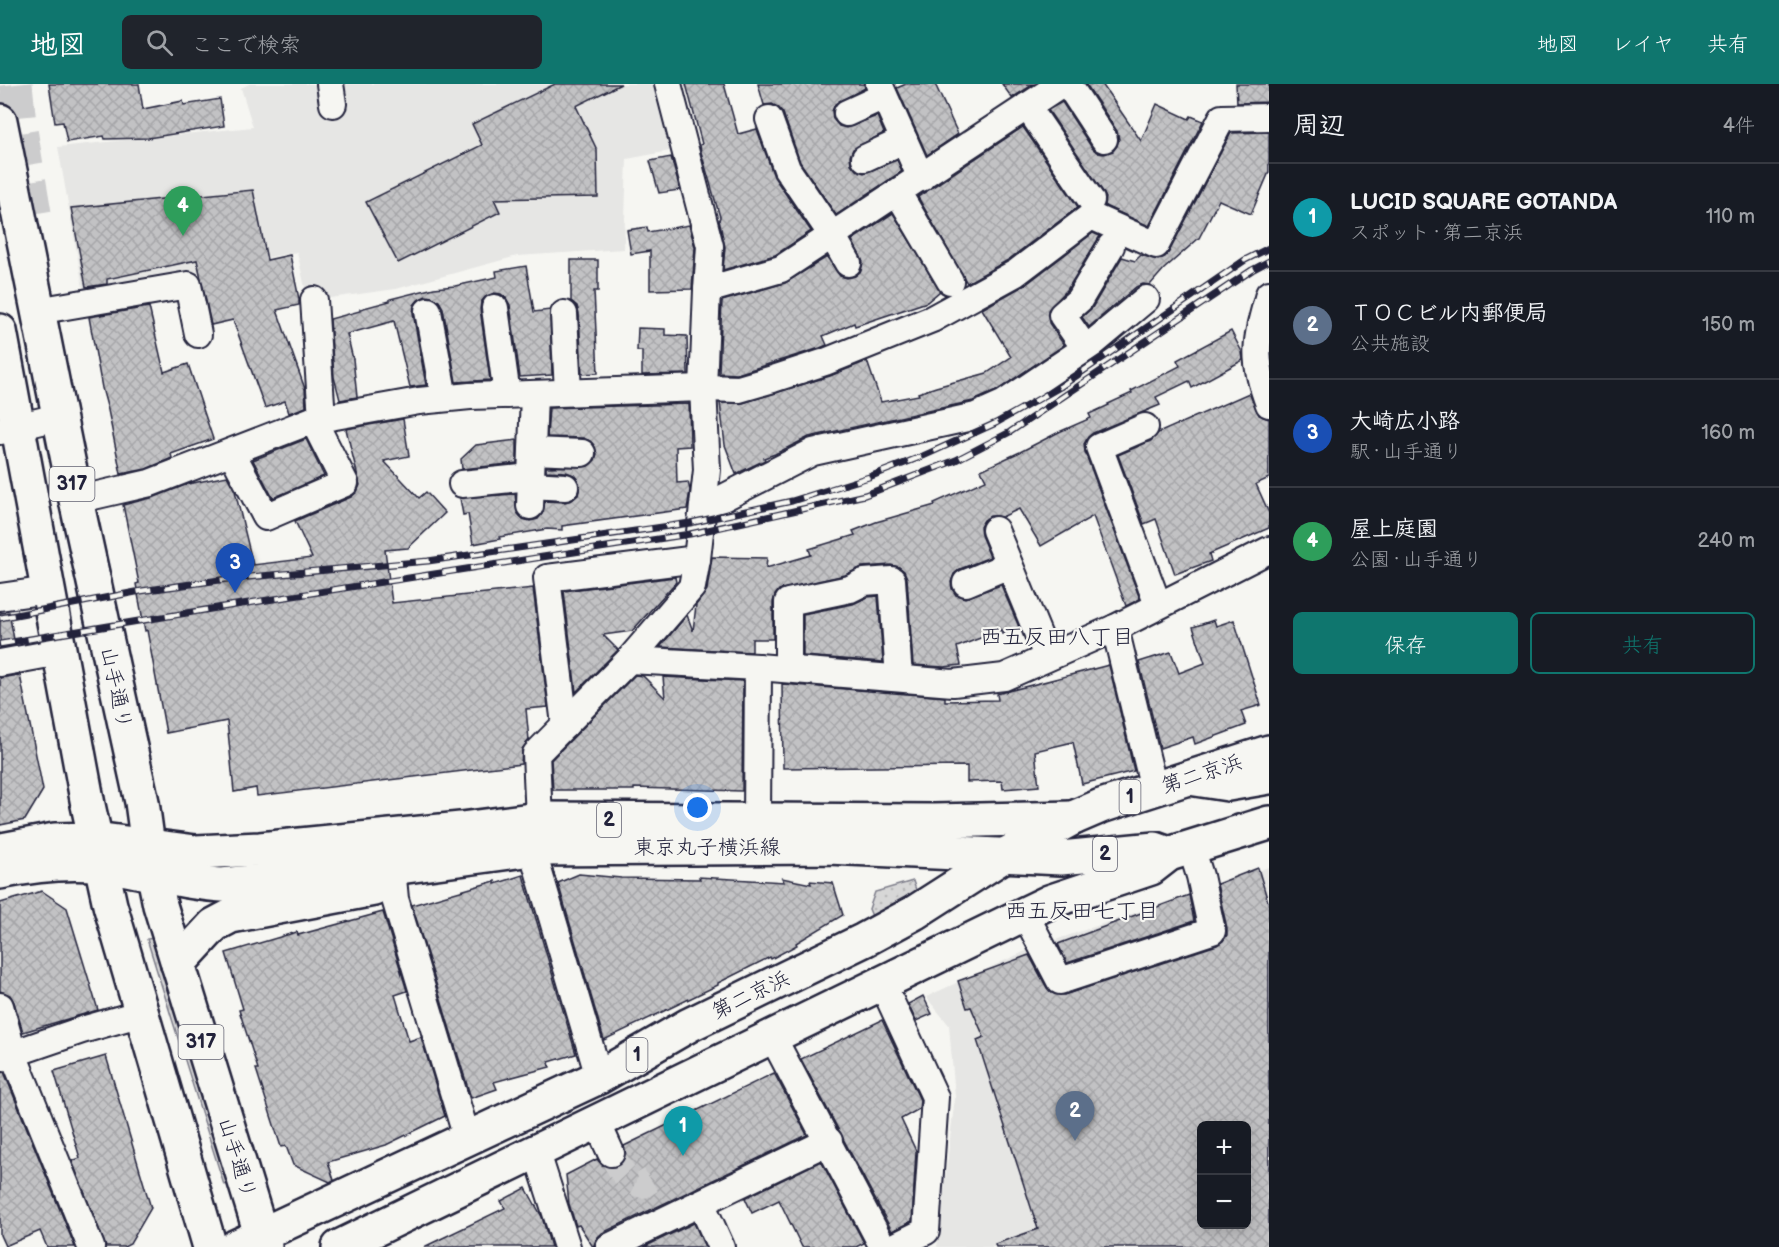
<!DOCTYPE html>
<html lang="ja">
<meta charset="utf-8">
<style>
body{margin:0;font-family:"Balsamiq Sans","Klee One",sans-serif;background:#20242c;color:#f1f3f6}
.controls{position:absolute;right:18px;bottom:18px;display:grid;overflow:hidden;border-radius:9px;box-shadow:0 3px 15px #0003}
.controls button{width:54px;height:54px;display:grid;place-items:center;padding:0;border:0;border-bottom:2px solid #363941;background:#171b24;color:#f1f3f6;font:30px sans-serif}
.you{position:absolute;left:698px;top:724px;width:21px;height:21px;margin:-15px;border:4px solid #fff;border-radius:50%;background:#1a73e8;box-shadow:0 0 0 9px #1a73e833}
.badge{display:grid;place-items:center;width:39px;height:39px;border-radius:50%;background:#0f766e;color:#fff;font-size:20px;font-weight:700}
.pin{position:absolute;translate:-50% -50px;filter:drop-shadow(0 2px 3px #0008)}
.pin::after{content:'';position:absolute;top:32px;width:21px;height:18px;background:inherit;clip-path:polygon(0 0,100% 0,50% 100%)}
.list{margin:0;padding:0;list-style:none}
h2{display:flex;justify-content:space-between;align-items:center;height:78px;margin:0;padding:0 24px;font-size:26px}
h2 small{font-size:20px;font-weight:400;color:#9ea1a6}
.list li{display:grid;grid-template-columns:39px 1fr auto;gap:18px;align-items:center;box-sizing:border-box;height:108px;padding:0 24px;border-top:2px solid #363941}
.list b{display:block;font-size:22px;white-space:nowrap}
.list p{margin:0;font-size:20px;white-space:nowrap;color:#9ea1a6}
.list em{font-size:20px;font-style:normal;color:#9ea1a6}
.actions{display:flex;gap:12px;padding:18px 24px}
.actions a{flex:1;padding:14px 0;border:2px solid #0f766e;border-radius:9px;text-align:center;font-size:21px;color:#0f766e}
.actions .main{background:#0f766e;color:#fff}
.icon{flex:none;width:33px;height:33px;fill:none;stroke:currentColor;stroke-width:2;stroke-linecap:round;stroke-linejoin:round}
.map{position:relative;flex:none;width:1269px;height:1163px;overflow:hidden}
header{display:flex;align-items:center;gap:36px;box-sizing:border-box;height:84px;padding:0 30px;background:#0f766e;color:#fff}
header strong{font-size:28px}
nav{display:flex;gap:33px;margin-inline-start:auto;font-size:21px}
.search{width:420px;height:54px;background:#20242c;display:flex;align-items:center;gap:15px;box-sizing:border-box;padding:0 21px;border-radius:9px;color:#9ea1a6;font-size:22px}
main{display:flex}
aside{flex:1;background:#171b24}
.map>svg:first-child{display:block}
.built{fill:#e6e6e4;fill-rule:evenodd}
.grass{fill:url(#grass-tufts);stroke:#7c7c89;stroke-width:1.5}
.park{fill:url(#park-dots);stroke:#7c7c89;stroke-width:1.5}
.building{fill:url(#building-cross-hatch);stroke:#22223b;stroke-width:1.5;fill-rule:evenodd}
.lines{fill:none;stroke-linecap:round;stroke-linejoin:round}
.minor-tunnel{stroke:#cccccd;stroke-width:26;stroke-dasharray:26 13;stroke-linecap:butt}
.highway-tunnel{stroke:#cccccd;stroke-width:33;stroke-dasharray:33 16;stroke-linecap:butt}
.minor-casing{stroke:#22223b;stroke-width:30}
.major-casing{stroke:#22223b;stroke-width:38}
.highway-casing{stroke:#22223b;stroke-width:38}
.minor{stroke:#f6f6f2;stroke-width:26}
.major{stroke:#f6f6f2;stroke-width:33}
.highway{stroke:#f6f6f2;stroke-width:33}
.rail-casing{stroke:#22223b;stroke-width:7}
.rail{stroke:#f6f6f2;stroke-width:4.5;stroke-dasharray:14;stroke-linecap:butt}
.labels{text-anchor:middle;dominant-baseline:central;stroke-width:4.5;stroke-linejoin:round;paint-order:stroke}
.shield{fill:#f6f6f2;stroke:#626272;stroke-width:1.5}
.shield-label{font-size:20px;font-weight:bold;fill:#22223b}
.street-label{font-size:21px;fill:#22223b;stroke:#f6f6f2}
.neighbourhood-label{font-size:22px;fill:#22223b;stroke:#f6f6f2}
</style>
<header>
<strong>地図</strong>
<div class="search"><svg class="icon" aria-label="search" viewBox="0 0 24 24"><circle cx="10" cy="10" r="6"/><path d="M15 15l6 6"/></svg>ここで検索</div>
<nav><a>地図</a><a>レイヤ</a><a>共有</a></nav>
</header>
<main>
<div class="map">
<svg width="1269" height="1163" viewBox="0 0 1269 1163">
<defs>
<pattern id="grass-tufts" width="24" height="20" patternUnits="userSpaceOnUse" patternTransform="scale(1.5)"><rect width="24" height="20" fill="#d7d7d7"/><path d="M3 7l-1-3M5 7V3M7 7l1-3M15 17l-1-3M17 17v-4M19 17l1-3" fill="none" stroke="#b8b8b9"/></pattern>
<pattern id="park-dots" width="8" height="8" patternUnits="userSpaceOnUse" patternTransform="scale(1.5)"><rect width="8" height="8" fill="#d7d7d7"/><path d="M2 2h.1M6 6h.1" fill="none" stroke="#b8b8b9" stroke-width="1.8" stroke-linecap="round"/></pattern>
<pattern id="building-cross-hatch" width="8" height="8" patternUnits="userSpaceOnUse" patternTransform="scale(1.5)"><rect width="8" height="8" fill="#c2c2c4"/><path d="M0 0l8 8M0 8l8-8" fill="none" stroke="#a6a6a9"/></pattern>
</defs>
<rect width="100%" height="100%" fill="#f6f6f2"/>
<filter id="ink" filterUnits="userSpaceOnUse"><feTurbulence type="fractalNoise" baseFrequency=".0167" numOctaves="2"/><feDisplacementMap in="SourceGraphic" scale="12" xChannelSelector="R" yChannelSelector="G"/><feConvolveMatrix kernelMatrix="1 2 1 2 8 2 1 2 1" color-interpolation-filters="sRGB"/></filter>
<g filter="url(#ink)">
<g class="built">
<path d="M 249,0 L 659,0 L 675,66 L 627,75 L 624,165 L 517,172 L 396,205 L 308,217 L 297,168 L 84,209 L 58,63 L 253,43 L 241,4 Z"/>
<path d="M 1269,783 L 1269,1163 L 937,1163 L 955,1013 L 949,941 L 926,913 L 1032,864 ZM 1202,1042 L 1246,1042 L 1246,1140 L 1202,1140 Z"/>
</g>
<path class="grass" d="M 154,854 L 229,1100 L 224,1101 L 147,855 Z"/>
<path class="park" d="M 913,797 L 917,809 L 874,837 L 869,825 L 875,808 Z"/>
<g class="building">
<path d="M 49,0 L 139,0 L 143,25 L 183,17 L 184,21 L 220,15 L 224,42 L 148,54 L 105,55 L 104,52 L 67,58 L 63,38 L 55,39 Z"/>
<path d="M 555,0 L 621,0 L 576,22 L 597,66 L 598,113 L 494,115 L 500,128 L 398,179 L 366,118 L 482,61 L 472,40 Z"/>
<path d="M 686,0 L 724,0 L 738,50 L 757,45 L 774,93 L 811,147 L 775,171 L 723,186 L 725,163 L 719,136 L 720,133 L 701,68 L 700,61 L 702,60 Z"/>
<path d="M 758,0 L 864,0 L 865,4 L 835,20 L 832,27 L 833,35 L 839,42 L 846,44 L 877,32 L 884,49 L 853,65 L 850,72 L 851,80 L 856,86 L 864,89 L 897,76 L 902,87 L 836,131 L 800,78 L 783,29 L 778,23 L 772,20 L 764,21 Z"/>
<path d="M 906,0 L 935,0 L 958,50 L 927,71 L 897,4 Z"/>
<path d="M 1002,0 L 1034,0 L 1012,14 Z"/>
<path d="M 1086,0 L 1102,0 L 1141,57 L 1157,20 L 1189,35 L 1191,32 L 1203,37 L 1149,142 L 1105,122 L 1106,114 L 1103,108 L 1048,26 L 1062,18 L 1092,64 L 1098,69 L 1104,70 L 1113,67 L 1117,62 L 1119,55 L 1117,47 Z"/>
<path d="M 1236,0 L 1269,0 L 1269,18 L 1237,19 Z"/>
<path d="M 1023,43 L 1078,123 L 1008,176 L 967,199 L 918,113 Z"/>
<path d="M 1269,48 L 1269,88 L 1251,130 L 1219,116 L 1199,154 L 1164,185 L 1150,201 L 1143,200 L 1136,203 L 1089,243 L 1082,233 L 1092,224 L 1122,173 L 1135,177 L 1141,171 L 1158,176 L 1165,173 L 1169,168 L 1231,49 Z"/>
<path d="M 671,73 L 680,106 L 659,109 L 650,77 Z"/>
<path d="M 253,106 L 267,176 L 290,171 L 299,215 L 299,221 L 277,226 L 305,305 L 306,323 L 289,329 L 285,317 L 265,324 L 233,236 L 211,241 L 197,176 L 107,195 L 107,200 L 86,203 L 71,124 Z"/>
<path d="M 893,129 L 940,207 L 927,218 L 855,242 L 854,239 L 823,252 L 827,261 L 820,264 L 737,290 L 719,289 L 722,217 L 785,199 L 827,173 L 840,192 L 847,194 L 855,192 L 861,187 L 863,178 L 852,156 Z"/>
<path d="M 689,141 L 695,163 L 692,205 L 650,206 L 650,167 L 631,170 L 627,146 L 647,143 L 648,148 Z"/>
<path d="M 1093,149 L 1100,152 L 1067,206 L 1048,226 L 1049,239 L 1064,261 L 996,307 L 973,317 L 809,353 L 775,370 L 764,374 L 765,376 L 736,390 L 725,361 L 720,319 L 743,319 L 830,292 L 867,277 L 881,318 L 919,311 L 918,309 L 936,303 L 987,289 L 1011,273 L 982,225 L 1025,201 Z"/>
<path d="M 571,176 L 598,176 L 598,207 L 594,207 L 598,289 L 582,290 L 579,229 L 577,222 L 571,217 Z"/>
<path d="M 526,182 L 534,228 L 550,226 L 552,291 L 520,293 L 510,221 L 506,214 L 501,210 L 494,209 L 485,213 L 481,218 L 480,225 L 490,296 L 456,298 L 443,224 L 439,217 L 432,213 L 426,212 L 418,216 L 414,221 L 413,229 L 426,301 L 410,303 L 394,237 L 347,250 L 353,275 L 357,313 L 340,316 L 334,293 L 330,235 L 360,227 L 360,225 L 390,217 L 390,215 L 434,204 L 455,202 L 497,193 L 496,187 Z"/>
<path d="M 149,223 L 164,288 L 188,280 L 213,355 L 171,370 L 172,374 L 146,385 L 121,390 L 108,326 L 102,304 L 89,233 Z"/>
<path d="M 638,244 L 665,245 L 665,251 L 687,252 L 688,290 L 642,291 L 642,267 L 637,267 Z"/>
<path d="M 1231,247 L 1242,268 L 1243,276 L 1192,304 L 1189,297 L 1156,313 L 1160,321 L 1093,349 L 1088,353 L 1084,360 L 1085,368 L 1140,515 L 1126,522 L 1093,432 L 1041,462 L 1019,425 L 1002,433 L 990,432 L 984,436 L 980,443 L 981,451 L 990,473 L 960,485 L 954,490 L 951,498 L 952,505 L 956,511 L 965,514 L 1001,501 L 1019,543 L 1002,550 L 1001,546 L 957,563 L 961,581 L 944,583 L 913,581 L 907,494 L 904,487 L 899,483 L 891,481 L 862,483 L 845,491 L 779,506 L 775,511 L 773,518 L 773,555 L 752,555 L 752,568 L 660,563 L 687,531 L 693,547 L 696,521 L 707,506 L 712,473 L 767,474 L 766,484 L 811,471 L 809,465 L 855,451 L 853,447 L 876,438 L 935,421 L 934,419 L 986,396 L 981,386 L 1020,368 L 1059,348 L 1091,334 L 1089,330 L 1109,321 L 1108,320 L 1132,309 L 1131,307 L 1180,282 L 1177,276 Z"/>
<path d="M 1249,309 L 1259,331 L 1269,335 L 1269,394 L 1256,400 L 1269,429 L 1269,444 L 1209,470 L 1211,477 L 1175,490 L 1156,435 L 1144,440 L 1118,371 L 1151,357 L 1158,349 Z"/>
<path d="M 689,320 L 690,362 L 676,363 L 677,399 L 688,398 L 690,406 L 687,425 L 562,442 L 562,446 L 547,445 L 499,453 L 500,455 L 473,460 L 468,430 L 463,431 L 460,414 L 515,410 L 517,428 L 523,435 L 530,437 L 538,435 L 542,430 L 545,417 L 565,418 L 572,416 L 578,411 L 580,403 L 578,396 L 574,391 L 566,388 L 546,387 L 546,383 L 588,382 L 595,376 L 597,370 L 595,363 L 590,357 L 583,354 L 547,353 L 549,324 Z"/>
<path d="M 403,335 L 409,372 L 384,377 L 419,414 L 426,408 L 445,429 L 408,464 L 385,466 L 392,519 L 533,504 L 548,623 L 526,625 L 529,656 L 522,665 L 521,680 L 257,712 L 256,704 L 234,708 L 227,637 L 166,649 L 147,546 L 145,547 L 136,500 L 139,499 L 123,421 L 155,413 L 188,400 L 227,392 L 235,407 L 253,481 L 312,474 L 295,437 L 351,413 L 357,408 L 360,401 L 346,345 Z"/>
<path d="M 306,355 L 324,392 L 273,414 L 253,376 Z"/>
<path d="M 517,356 L 517,379 L 462,385 L 461,375 L 476,361 Z"/>
<path d="M 675,493 L 676,498 L 632,547 L 603,551 L 618,566 L 576,608 L 564,507 Z"/>
<path d="M 878,512 L 883,578 L 803,572 L 803,530 L 853,520 L 868,513 Z"/>
<path d="M 9,528 L 15,561 L 0,564 L 0,529 Z"/>
<path d="M 1214,536 L 1216,542 L 1234,536 L 1261,621 L 1241,627 L 1246,641 L 1195,660 L 1193,653 L 1160,664 L 1139,578 L 1171,568 L 1179,589 L 1205,579 L 1193,543 Z"/>
<path d="M 1109,581 L 1134,687 L 1082,700 L 1073,658 L 1035,667 L 1039,702 L 1003,705 L 1002,697 L 967,698 L 967,682 L 783,684 L 782,600 L 945,613 L 945,617 L 998,616 L 997,610 Z"/>
<path d="M 20,591 L 43,706 L 25,736 L 0,741 L 0,594 Z"/>
<path d="M 635,591 L 643,592 L 665,614 L 663,593 L 743,597 L 742,707 L 634,704 L 634,706 L 553,706 L 551,676 Z"/>
<path d="M 1258,784 L 1269,821 L 1269,1163 L 996,1163 L 995,1160 L 1038,1145 L 977,956 L 984,953 L 971,923 L 967,924 L 958,897 L 1029,871 L 1047,904 L 1052,909 L 1064,911 L 1217,861 L 1223,857 L 1227,851 L 1227,844 L 1217,800 ZM 1202,1041 L 1246,1041 L 1246,1140 L 1202,1140 Z"/>
<path d="M 579,790 L 621,794 L 700,795 L 699,793 L 784,798 L 782,794 L 811,800 L 810,797 L 833,799 L 843,831 L 796,859 L 797,861 L 771,875 L 770,873 L 718,899 L 718,901 L 604,956 L 558,799 Z"/>
<path d="M 523,791 L 576,970 L 549,978 L 550,983 L 494,998 L 497,1005 L 471,1014 L 412,821 L 495,797 L 495,800 Z"/>
<path d="M 42,807 L 67,824 L 98,926 L 23,948 L 14,918 L 10,911 L 0,907 L 0,819 Z"/>
<path d="M 1189,811 L 1194,837 L 1067,879 L 1058,860 Z"/>
<path d="M 383,828 L 407,907 L 395,911 L 409,957 L 421,953 L 445,1032 L 386,1061 L 328,1078 L 334,1096 L 330,1098 L 293,1081 L 286,1062 L 281,1063 L 256,985 L 258,985 L 239,926 L 243,925 L 226,869 L 297,848 L 298,851 Z"/>
<path d="M 923,912 L 932,930 L 916,937 L 908,920 Z"/>
<path d="M 882,936 L 920,1016 L 919,1025 L 901,1035 L 916,1067 L 912,1137 L 892,1147 L 801,975 Z"/>
<path d="M 106,972 L 151,1124 L 130,1160 L 124,1163 L 106,1163 L 72,1077 L 80,1074 L 54,987 Z"/>
<path d="M 4,988 L 75,1163 L 47,1163 L 40,1147 L 5,1162 L 0,1151 L 0,989 Z"/>
<path d="M 774,989 L 807,1051 L 602,1149 L 597,1154 L 593,1163 L 579,1141 L 576,1142 L 569,1120 L 566,1091 L 597,1075 L 602,1081 L 609,1084 L 618,1082 L 623,1078 L 626,1071 L 624,1062 Z"/>
<path d="M 821,1077 L 864,1159 L 856,1163 L 802,1163 L 779,1116 L 752,1129 L 745,1114 Z"/>
<path d="M 526,1104 L 542,1133 L 551,1163 L 424,1163 L 505,1124 L 501,1117 Z"/>
<path d="M 694,1139 L 705,1163 L 644,1163 Z"/>
</g>
<g class="lines">
<path class="minor-tunnel" d="M 611,1069 C 619,1084 625,1097 643,1101 L 651,1096"/>
<path class="highway-tunnel" d="M 16,0 L 20,40 L 36,135"/>
<g class="minor-casing">
<g id="minor">
<path d="M 330,0 L 333,20"/>
<path d="M 668,0 L 710,162 L 707,206"/>
<path d="M 879,0 L 921,94"/>
<path d="M 1068,0 L 1104,55"/>
<path d="M 1027,22 L 1091,116"/>
<path d="M 847,29 L 884,12"/>
<path d="M 769,35 L 787,85 L 832,151 L 848,179"/>
<path d="M 865,74 L 904,56"/>
<path d="M 898,109 L 950,197"/>
<path d="M 1269,210 C 1256,257 1251,273 1269,320"/>
<path d="M 314,216 L 322,334"/>
<path d="M 495,224 L 507,311"/>
<path d="M 37,227 L 188,201 L 198,250"/>
<path d="M 428,227 L 444,314"/>
<path d="M 564,230 L 568,308"/>
<path d="M 1085,264 L 1062,231 L 1079,216 L 1111,162"/>
<path d="M 1145,343 L 1099,363 L 1158,521"/>
<path d="M 0,347 L 58,333"/>
<path d="M 532,367 L 582,369"/>
<path d="M 232,369 L 266,433 L 345,399 L 313,336"/>
<path d="M 462,400 L 531,393"/>
<path d="M 531,401 L 565,403"/>
<path d="M 76,416 L 150,399 L 313,336 L 419,317 L 470,312 L 703,304 L 739,305 L 773,295 L 825,278 L 932,235 L 1016,189 L 1091,132 L 1156,161 L 1222,34 L 1269,33"/>
<path d="M 704,419 L 723,414 L 813,368 L 976,332 L 1003,320 L 1092,260 L 1146,215"/>
<path d="M 530,422 L 534,310"/>
<path d="M 995,446 L 1047,572"/>
<path d="M 966,499 L 1009,481"/>
<path d="M 0,513 L 48,506"/>
<path d="M 1115,544 L 1154,705"/>
<path d="M 629,576 L 758,583 L 953,599 L 1004,593 L 1115,544 L 1269,466"/>
<path d="M 0,579 L 60,568"/>
<path d="M 788,585 L 788,518 L 850,505 L 864,498 L 892,496 L 899,594"/>
<path d="M 565,641 L 547,494 L 697,475"/>
<path d="M 539,735 L 536,670 L 629,576 L 692,503 L 697,475 L 707,386 L 703,304 L 707,206 L 781,185 L 1061,0"/>
<path d="M 757,736 L 758,583"/>
<path d="M 532,765 L 599,993"/>
<path d="M 392,784 L 395,815 L 467,1054"/>
<path d="M 1025,830 L 1060,897 L 1212,847 L 1200,792 L 1191,763"/>
<path d="M 882,899 L 935,1013 L 926,1147 L 894,1163"/>
<path d="M 0,922 L 13,970 L 91,1163"/>
<path d="M 772,952 L 883,1163"/>
<path d="M 0,974 L 82,946 L 142,929"/>
<path d="M 597,1038 L 611,1069"/>
<path d="M 536,1066 L 567,1163"/>
<path d="M 701,1119 L 721,1163"/>
<path d="M 609,1163 L 829,1057"/>
</g>
</g>
<g class="major-casing">
<g id="major">
<path d="M 0,37 L 76,416 L 142,718 L 148,762 L 160,821 L 265,1163"/>
<path d="M 0,247 L 88,721 L 110,821 L 210,1163"/>
<path d="M 1189,694 L 1228,700 L 1269,693"/>
<path d="M 2,766 L 55,756 L 95,755 L 196,768 L 260,765 L 461,745 L 539,735 L 934,737 L 1073,734"/>
<path d="M 0,788 C 34,781 68,777 102,781 C 143,786 182,799 222,801 L 392,784 L 532,765 L 828,763 L 1061,774 L 1155,765 L 1169,770"/>
<path d="M 178,880 L 214,841 L 231,832 L 374,805"/>
</g>
</g>
<g class="highway-casing">
<g id="highway">
<path d="M 235,1163 L 599,993 L 689,941 L 864,856 L 914,829 L 1003,772 L 1073,734 L 1101,722 L 1269,668"/>
<path d="M 339,1163 L 1049,818 L 1151,784 L 1169,770 L 1269,739"/>
</g>
</g>
<use href="#minor" class="minor"/>
<use href="#major" class="major"/>
<use href="#highway" class="highway"/>
<g class="rail-casing">
<g id="rail">
<path d="M 0,534 L 141,507 L 227,495 L 428,477 L 690,439 L 792,417 L 869,393 L 923,372 L 996,339 L 1060,303 L 1245,176 L 1269,164"/>
<path d="M 0,560 L 229,522 L 690,450 L 865,411 L 956,376 L 1010,348 L 1252,186 L 1269,177"/>
</g>
</g>
<use href="#rail" class="rail"/>
</g>
</g>
<g class="labels">
<g class="shield">
<rect x="49.5" y="383" width="45" height="34" rx="4.5"/>
<rect x="1119.5" y="696" width="21" height="34" rx="4.5"/>
<rect x="597" y="719" width="24" height="34" rx="4.5"/>
<rect x="1093" y="753" width="24" height="34" rx="4.5"/>
<rect x="178.5" y="941" width="45" height="34" rx="4.5"/>
<rect x="626.5" y="954" width="21" height="34" rx="4.5"/>
</g>
<g class="shield-label">
<text x="72" y="400">317</text>
<text x="1130" y="713">1</text>
<text x="609" y="736">2</text>
<text x="1105" y="770">2</text>
<text x="201" y="958">317</text>
<text x="637" y="971">1</text>
</g>
<g class="street-label">
<text transform="translate(116 604) rotate(78)">山手通り</text>
<text transform="translate(1202 690) rotate(-18)">第二京浜</text>
<text x="707" y="763">東京丸子横浜線</text>
<text transform="translate(751 911) rotate(-26)">第二京浜</text>
<text transform="translate(237 1074) rotate(73)">山手通り</text>
</g>
<g class="neighbourhood-label">
<text x="1057" y="553">西五反田八丁目</text>
<text x="1082" y="827">西五反田七丁目</text>
</g>
</g>
</svg>
<div class="controls">
<button>+</button>
<button>−</button>
</div>
<div class="you"></div>
<div class="pin badge" style="left:683px;top:1072px;background:#0f9aa8">1</div>
<div class="pin badge" style="left:1075px;top:1057px;background:#5c6f8a">2</div>
<div class="pin badge" style="left:235px;top:509px;background:#1a4fb4">3</div>
<div class="pin badge" style="left:183px;top:152px;background:#2e9e5b">4</div>
</div>
<aside>
<h2>周辺<small>4件</small></h2>
<ul class="list">
<li><span class="badge" style="background:#0f9aa8">1</span><div><b>LUCID SQUARE GOTANDA</b><p>スポット · 第二京浜</p></div><em>110 m</em></li>
<li><span class="badge" style="background:#5c6f8a">2</span><div><b>ＴＯＣビル内郵便局</b><p>公共施設</p></div><em>150 m</em></li>
<li><span class="badge" style="background:#1a4fb4">3</span><div><b>大崎広小路</b><p>駅 · 山手通り</p></div><em>160 m</em></li>
<li><span class="badge" style="background:#2e9e5b">4</span><div><b>屋上庭園</b><p>公園 · 山手通り</p></div><em>240 m</em></li>
</ul>
<div class="actions"><a class="main">保存</a><a>共有</a></div>
</aside>
</main>
